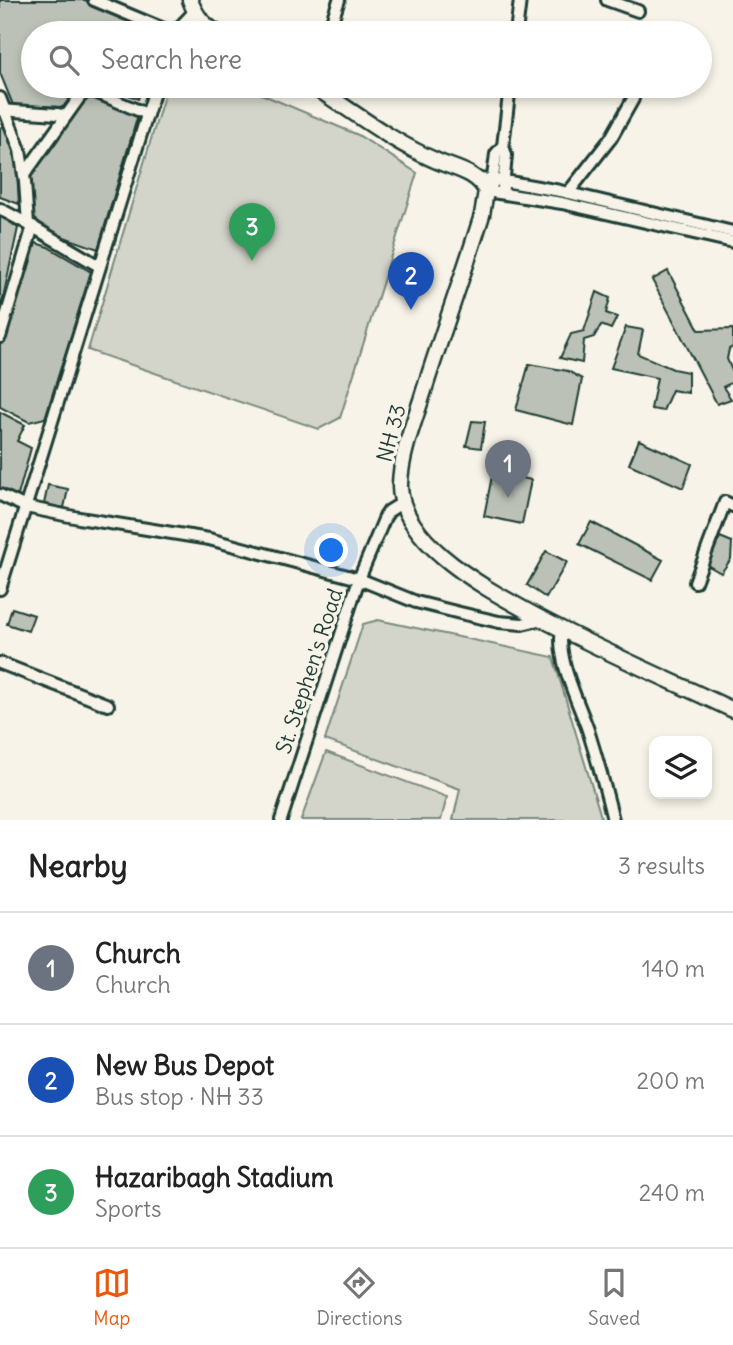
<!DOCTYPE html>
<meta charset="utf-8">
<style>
body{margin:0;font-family:Delius,sans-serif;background:#f6f6f6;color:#222}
.controls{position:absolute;right:21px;bottom:21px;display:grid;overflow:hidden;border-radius:14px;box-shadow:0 4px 10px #0003}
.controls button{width:63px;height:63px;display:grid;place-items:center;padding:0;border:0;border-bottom:2px solid #e0e0e0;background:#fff;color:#222;font:35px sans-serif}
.you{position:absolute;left:332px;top:551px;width:24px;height:24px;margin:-18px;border:5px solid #fff;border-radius:50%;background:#1a73e8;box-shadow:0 0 0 10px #1a73e833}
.badge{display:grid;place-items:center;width:46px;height:46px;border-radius:50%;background:#ea580c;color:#fff;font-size:23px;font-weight:700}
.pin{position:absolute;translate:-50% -58px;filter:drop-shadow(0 2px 4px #0008)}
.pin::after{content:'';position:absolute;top:37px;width:24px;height:21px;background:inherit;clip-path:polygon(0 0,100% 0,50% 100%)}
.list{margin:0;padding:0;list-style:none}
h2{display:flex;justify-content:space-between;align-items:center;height:91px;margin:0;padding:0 28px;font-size:30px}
h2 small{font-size:23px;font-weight:400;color:#767676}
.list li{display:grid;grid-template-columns:46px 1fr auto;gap:21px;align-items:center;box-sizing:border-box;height:112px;padding:0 28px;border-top:2px solid #e0e0e0}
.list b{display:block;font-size:26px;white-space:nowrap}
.list p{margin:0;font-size:23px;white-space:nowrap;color:#767676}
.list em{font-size:23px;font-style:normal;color:#767676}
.icon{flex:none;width:38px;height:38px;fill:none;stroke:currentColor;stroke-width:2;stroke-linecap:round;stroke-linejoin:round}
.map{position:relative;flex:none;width:733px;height:820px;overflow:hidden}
.search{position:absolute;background:#fff;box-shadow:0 4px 10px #0003;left:21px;right:21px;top:21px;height:77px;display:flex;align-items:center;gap:18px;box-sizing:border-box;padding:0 24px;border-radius:38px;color:#767676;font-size:26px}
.sheet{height:427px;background:#fff}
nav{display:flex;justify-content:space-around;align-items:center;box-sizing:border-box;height:98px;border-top:2px solid #e0e0e0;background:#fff;font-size:19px;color:#767676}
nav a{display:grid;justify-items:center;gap:4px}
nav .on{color:#ea580c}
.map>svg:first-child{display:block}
.green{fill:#d3d5ca;stroke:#79897f;stroke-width:2}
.building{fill:#bbc1b6;stroke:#1f3d34;stroke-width:2}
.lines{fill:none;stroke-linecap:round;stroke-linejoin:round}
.street-casing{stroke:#1f3d34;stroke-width:16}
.secondary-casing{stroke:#1f3d34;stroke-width:19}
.street{stroke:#f7f3e8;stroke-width:10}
.secondary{stroke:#f7f3e8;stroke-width:14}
.labels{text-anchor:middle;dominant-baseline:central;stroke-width:7;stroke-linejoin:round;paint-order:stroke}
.street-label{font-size:21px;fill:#1f3d34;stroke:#f7f3e8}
</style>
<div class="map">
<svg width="733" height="820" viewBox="0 0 733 820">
<rect width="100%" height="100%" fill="#f7f3e8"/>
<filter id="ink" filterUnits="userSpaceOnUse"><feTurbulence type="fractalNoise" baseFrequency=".0143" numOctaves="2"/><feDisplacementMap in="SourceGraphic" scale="14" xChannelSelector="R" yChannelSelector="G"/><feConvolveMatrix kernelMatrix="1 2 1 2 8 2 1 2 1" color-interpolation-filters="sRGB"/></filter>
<g filter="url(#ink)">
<g class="green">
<path d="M 167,86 L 242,86 L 358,135 L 417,173 L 340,418 L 319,429 L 88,350 Z"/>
<path d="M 378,620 L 553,657 L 602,820 L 453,820 L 460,789 L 325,740 L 363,624 Z"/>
<path d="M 326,752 L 447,797 L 441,820 L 301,820 Z"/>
</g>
<g class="building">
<path d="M 0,0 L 85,0 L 160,33 L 33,33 L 33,86 L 79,86 L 63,107 L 13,105 L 0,73 Z"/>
<path d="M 107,86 L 143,86 L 138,99 Z"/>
<path d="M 89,95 L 138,115 L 98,249 L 64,237 L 32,219 L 29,180 L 31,172 Z"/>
<path d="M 5,125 L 16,153 L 19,204 L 0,197 L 0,128 Z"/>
<path d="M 0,215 L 18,228 L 0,312 Z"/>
<path d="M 36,243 L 48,247 L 91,272 L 45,418 L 29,422 L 0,407 L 0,345 L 4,323 L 24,284 Z"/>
<path d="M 668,271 L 699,330 L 733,329 L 733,347 L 729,349 L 727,359 L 733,373 L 733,382 L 723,387 L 731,399 L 717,404 L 652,280 Z"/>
<path d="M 597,292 L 610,298 L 606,313 L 617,317 L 611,329 L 601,325 L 594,337 L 584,340 L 582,363 L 560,358 L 571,334 L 584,331 Z"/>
<path d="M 626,327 L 643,330 L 638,354 L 673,369 L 688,372 L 688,393 L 672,390 L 663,411 L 651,409 L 657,378 L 611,368 Z"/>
<path d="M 529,364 L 568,371 L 582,379 L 573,425 L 516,410 Z"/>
<path d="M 0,412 L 25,425 L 17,441 L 31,448 L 17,499 L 0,491 Z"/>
<path d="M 472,421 L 485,422 L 481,448 L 466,446 Z"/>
<path d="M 639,440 L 692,464 L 683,488 L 629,464 Z"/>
<path d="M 493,471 L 531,480 L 522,524 L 484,516 Z"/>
<path d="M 48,485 L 68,489 L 64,508 L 44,504 Z"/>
<path d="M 591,522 L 663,560 L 652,580 L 579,544 Z"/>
<path d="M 720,537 L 732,542 L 731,559 L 721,573 L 707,565 Z"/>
<path d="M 546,551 L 567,562 L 546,598 L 527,585 Z"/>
<path d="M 12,608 L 34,615 L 28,631 L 7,624 Z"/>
</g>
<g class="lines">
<g class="street-casing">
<g id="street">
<path d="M 94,0 L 173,33"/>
<path d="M 607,0 L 638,11"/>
<path d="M 174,33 L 194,12"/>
<path d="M 328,33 L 339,0"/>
<path d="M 516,33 L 520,0"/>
<path d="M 0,98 L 20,150 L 25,182 L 28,224"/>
<path d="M 0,110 L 57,114 L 66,116"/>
<path d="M 24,175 L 79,98 L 85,92 L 95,92 L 147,114"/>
<path d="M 478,179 L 504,181 L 560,191 L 733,232"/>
<path d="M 492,185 L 496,154 L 503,146"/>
<path d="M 503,187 L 506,155 L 503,146 L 510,86"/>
<path d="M 486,191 L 562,203 L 733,242"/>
<path d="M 568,193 L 611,138 L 633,99"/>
<path d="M 0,209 L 28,224 L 99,266"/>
<path d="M 0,337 L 33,226"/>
<path d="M 0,495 L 26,507 L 79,518 L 209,539 L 359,579 L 416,602 L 460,613 L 499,622 L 522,624 L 543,619"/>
<path d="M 695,582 L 725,502 L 733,506"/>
<path d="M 0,589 L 156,86"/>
<path d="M 562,629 C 556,659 578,701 588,730 C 597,759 606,790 613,820"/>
<path d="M 0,663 L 108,705"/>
<path d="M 281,820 L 359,579 L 385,517 L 389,511 L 402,503"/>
</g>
</g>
<g class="secondary-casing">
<g id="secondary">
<path d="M 190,0 C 196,16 203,24 217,33"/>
<path d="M 313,86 C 354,112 392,142 437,161 C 455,169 477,172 486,191 L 482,215 C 463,276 441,336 422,397 C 413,425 401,455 400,484 C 399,512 422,539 442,556 C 470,580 503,598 536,616 C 600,650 667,679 733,710"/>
</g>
</g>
<use href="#street" class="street"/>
<use href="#secondary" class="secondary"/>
</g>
</g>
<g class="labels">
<g class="street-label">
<text transform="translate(391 433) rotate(-75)">NH 33</text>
<text transform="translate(309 671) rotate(-72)">St. Stephen's Road</text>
</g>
</g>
</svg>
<div class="controls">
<button><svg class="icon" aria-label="layers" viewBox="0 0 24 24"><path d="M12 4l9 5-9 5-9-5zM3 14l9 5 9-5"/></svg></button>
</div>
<div class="you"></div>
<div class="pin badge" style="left:508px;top:498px;background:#6b7280">1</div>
<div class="pin badge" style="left:411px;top:310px;background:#1a4fb4">2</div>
<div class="pin badge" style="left:252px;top:261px;background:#2e9e5b">3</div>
<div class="search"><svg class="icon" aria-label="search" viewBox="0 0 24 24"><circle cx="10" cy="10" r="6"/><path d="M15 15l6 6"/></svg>Search here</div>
</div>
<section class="sheet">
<h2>Nearby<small>3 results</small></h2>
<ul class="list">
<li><span class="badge" style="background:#6b7280">1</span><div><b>Church</b><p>Church</p></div><em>140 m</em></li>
<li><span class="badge" style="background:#1a4fb4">2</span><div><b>New Bus Depot</b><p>Bus stop · NH 33</p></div><em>200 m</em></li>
<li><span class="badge" style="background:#2e9e5b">3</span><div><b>Hazaribagh Stadium</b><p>Sports</p></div><em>240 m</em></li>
</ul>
</section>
<nav>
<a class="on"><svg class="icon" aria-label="map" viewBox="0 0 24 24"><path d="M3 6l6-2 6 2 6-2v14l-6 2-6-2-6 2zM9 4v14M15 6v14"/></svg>Map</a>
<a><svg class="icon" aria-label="directions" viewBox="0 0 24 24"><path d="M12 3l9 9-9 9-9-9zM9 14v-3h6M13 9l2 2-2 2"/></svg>Directions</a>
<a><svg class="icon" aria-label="saved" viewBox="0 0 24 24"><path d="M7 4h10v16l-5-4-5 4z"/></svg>Saved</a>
</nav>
